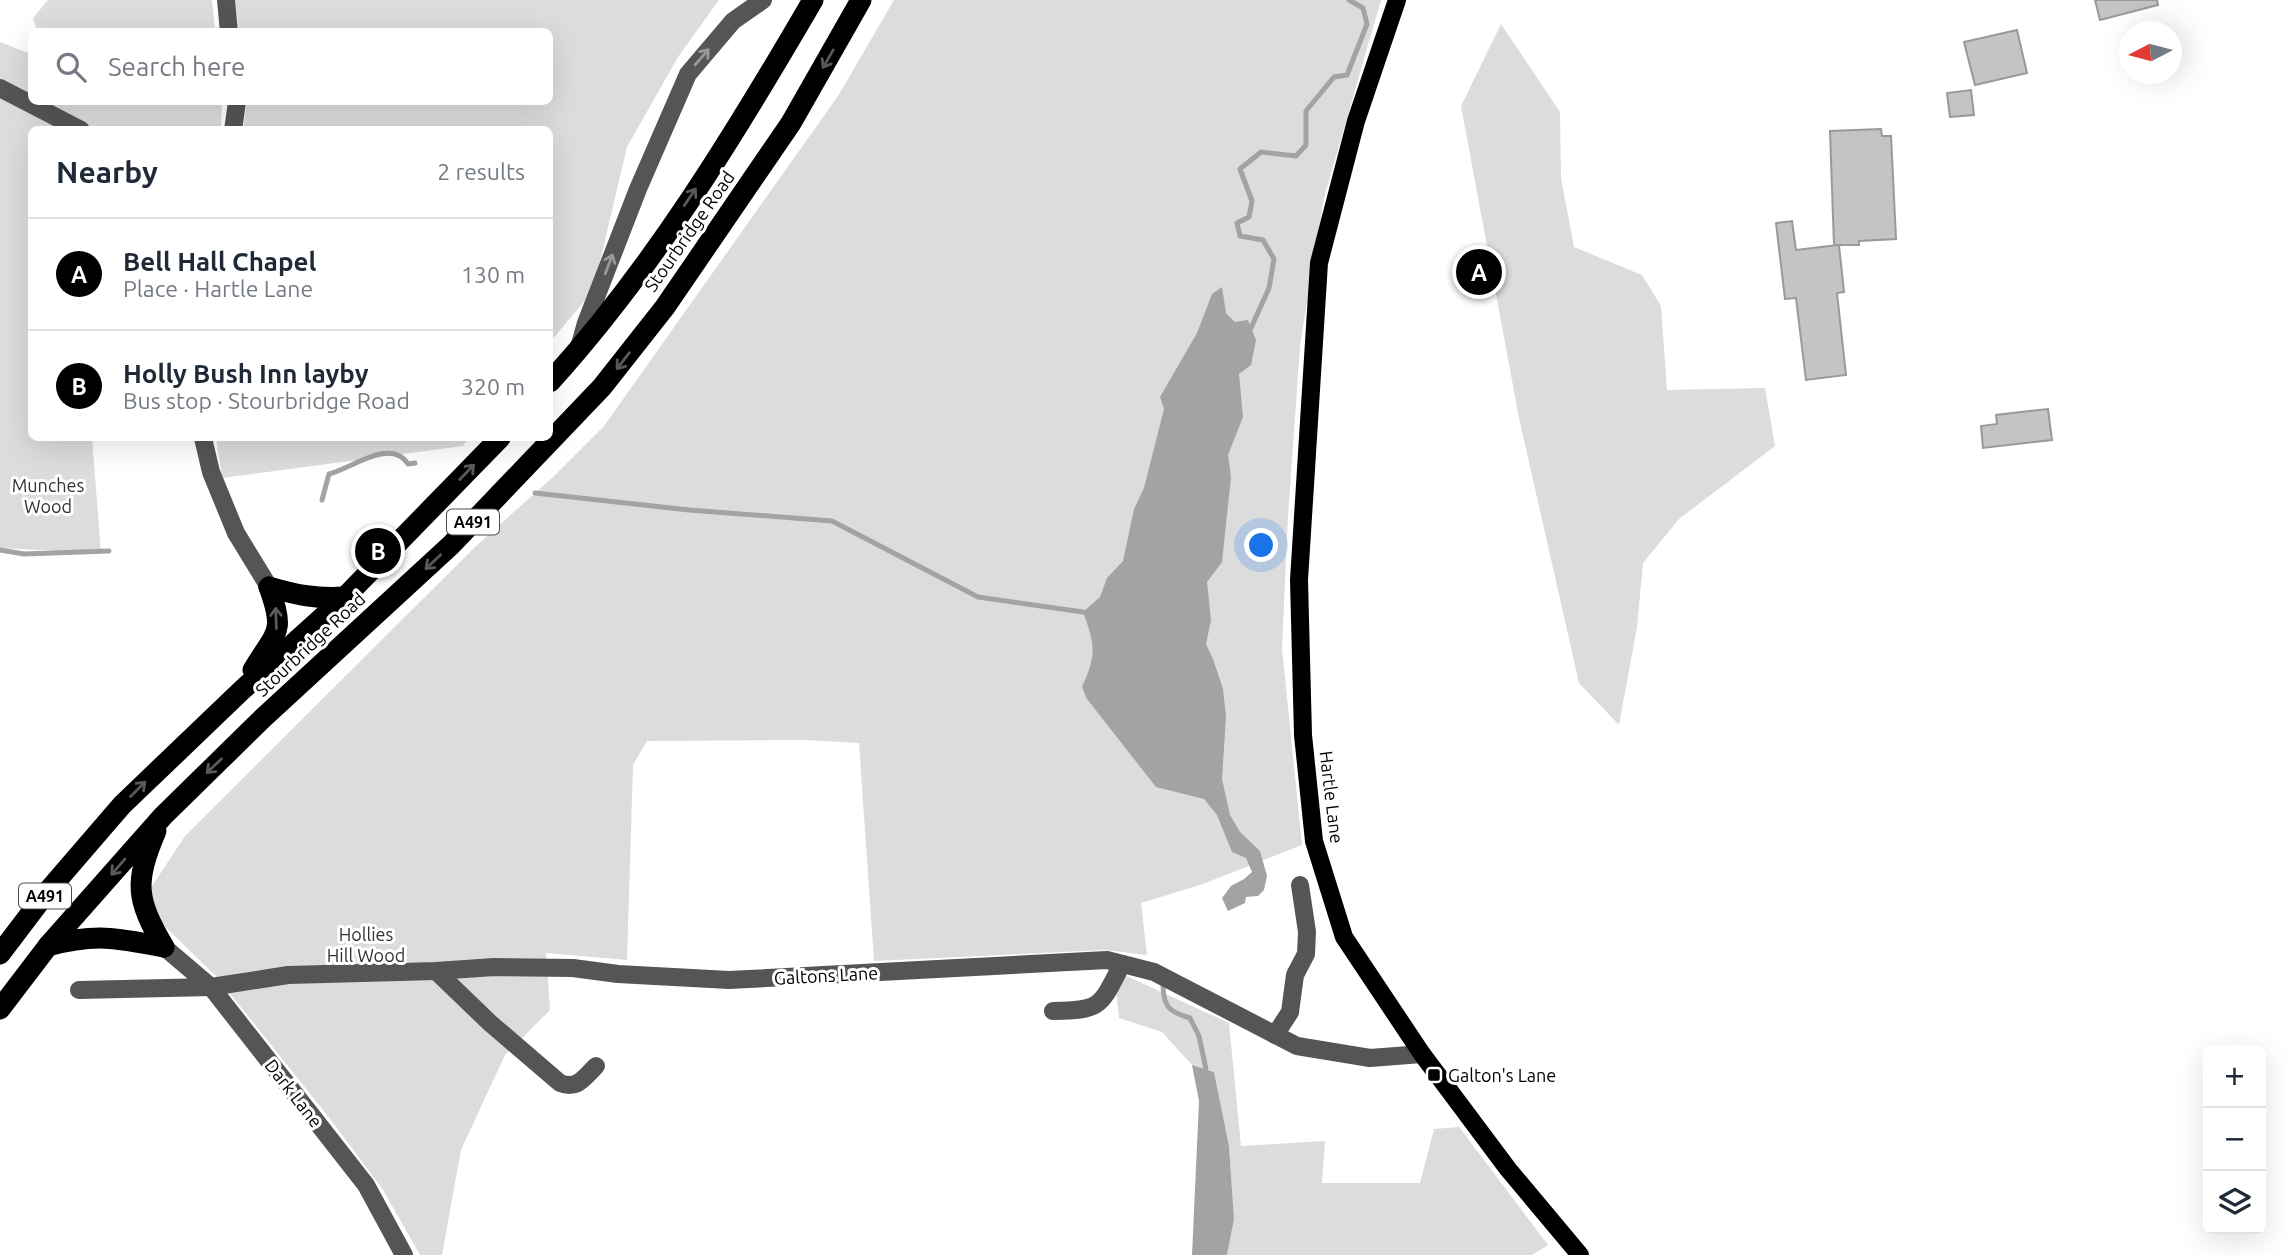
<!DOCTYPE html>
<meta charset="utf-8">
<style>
body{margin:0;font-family:Ubuntu,sans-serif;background:#f2f2f3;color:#1f2937}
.controls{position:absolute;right:21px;bottom:21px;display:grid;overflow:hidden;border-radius:10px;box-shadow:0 7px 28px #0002}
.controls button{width:63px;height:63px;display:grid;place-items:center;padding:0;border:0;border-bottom:2px solid #e0e1e3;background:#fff;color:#1f2937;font:35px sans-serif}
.compass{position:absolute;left:2119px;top:21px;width:63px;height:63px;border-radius:50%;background:#fff;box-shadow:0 7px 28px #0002;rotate:264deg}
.you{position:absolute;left:1262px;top:546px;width:24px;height:24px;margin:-18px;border:5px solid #fff;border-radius:50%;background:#1a73e8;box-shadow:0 0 0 10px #1a73e833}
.badge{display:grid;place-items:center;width:46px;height:46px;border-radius:50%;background:#000;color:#fff;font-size:23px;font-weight:700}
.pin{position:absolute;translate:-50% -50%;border:4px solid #fff;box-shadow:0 2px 7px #0006}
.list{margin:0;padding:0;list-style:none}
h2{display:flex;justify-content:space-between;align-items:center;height:91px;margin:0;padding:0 28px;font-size:30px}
h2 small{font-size:23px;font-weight:400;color:#747a83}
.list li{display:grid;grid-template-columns:46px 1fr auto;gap:21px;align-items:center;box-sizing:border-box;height:112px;padding:0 28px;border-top:2px solid #e0e1e3}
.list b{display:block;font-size:26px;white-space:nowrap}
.list p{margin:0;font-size:23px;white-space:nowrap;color:#747a83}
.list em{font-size:23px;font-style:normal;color:#747a83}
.icon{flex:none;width:38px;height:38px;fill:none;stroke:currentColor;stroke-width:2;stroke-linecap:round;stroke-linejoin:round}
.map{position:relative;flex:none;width:2287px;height:1255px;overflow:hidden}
.search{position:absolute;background:#fff;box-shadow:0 7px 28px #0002;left:28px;top:28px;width:525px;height:77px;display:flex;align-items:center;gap:18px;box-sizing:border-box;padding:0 24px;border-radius:10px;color:#747a83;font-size:26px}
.panel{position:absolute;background:#fff;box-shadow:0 7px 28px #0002;left:28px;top:126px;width:525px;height:315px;border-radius:10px}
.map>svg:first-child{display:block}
.green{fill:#dcdcdc}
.water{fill:#a3a3a3}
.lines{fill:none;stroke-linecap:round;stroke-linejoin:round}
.stream{stroke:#a3a3a3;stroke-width:5}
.building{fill:#c4c4c4;stroke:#999;stroke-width:2}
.minor{stroke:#555;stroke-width:18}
.major{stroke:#000;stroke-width:18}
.highway{stroke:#000;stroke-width:21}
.oneway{stroke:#999}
.oneway2{stroke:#595959}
.poi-dot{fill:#000;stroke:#fff;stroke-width:2.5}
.labels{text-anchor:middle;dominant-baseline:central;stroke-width:6;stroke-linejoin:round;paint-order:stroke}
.shield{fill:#fff;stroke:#4c4c4c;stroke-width:2}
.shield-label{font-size:16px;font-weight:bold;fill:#000}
.street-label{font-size:18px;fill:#000;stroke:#fff}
.park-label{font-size:18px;fill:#333;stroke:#fff}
.poi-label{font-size:18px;fill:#000;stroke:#fff;text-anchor:start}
</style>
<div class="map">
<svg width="2287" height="1255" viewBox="0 0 2287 1255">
<rect width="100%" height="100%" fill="#fff"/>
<g class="green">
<path d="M 48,0 L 212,0 L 215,31 L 37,31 L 33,18 Z"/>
<path d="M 235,0 L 719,0 L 678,57 L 627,147 L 593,291 L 550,342 L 550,130 L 243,129 L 247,102 L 550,102 L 550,32 L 239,31 Z"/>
<path d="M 894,0 L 1381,0 L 1324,198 L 1300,346 L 1288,516 L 1282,648 L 1302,845 L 1203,884 L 1141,903 L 1147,955 L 1105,950 L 874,961 L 859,743 L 806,740 L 647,741 L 633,765 L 627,960 L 546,953 L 550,1010 L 505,1055 L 461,1150 L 442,1255 L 420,1255 L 383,1190 L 331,1120 L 216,976 L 151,913 L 152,886 L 185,836 L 476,546 L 553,477 L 604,426 L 838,96 Z"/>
<path d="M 1501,24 L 1560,112 L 1561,178 L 1574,247 L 1642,275 L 1661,306 L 1667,390 L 1765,388 L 1775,446 L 1679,519 L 1643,563 L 1637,627 L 1619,725 L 1579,683 L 1519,418 L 1461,106 Z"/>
<path d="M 0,42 L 31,54 L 32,102 L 222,102 L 221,129 L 32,130 L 32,438 L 92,438 L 101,553 L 0,548 Z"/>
<path d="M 216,438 L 469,438 L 463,446 L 222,478 Z"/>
<path d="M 1109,968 L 1229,1023 L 1241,1146 L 1325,1141 L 1322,1183 L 1420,1183 L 1434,1129 L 1459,1127 L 1548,1245 L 1532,1255 L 1227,1255 L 1234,1219 L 1229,1146 L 1214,1072 L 1192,1065 L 1162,1032 L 1119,1018 L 1116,990 Z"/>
</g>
<g class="water">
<path d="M 1222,287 L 1226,313 L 1235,322 L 1248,320 L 1256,340 L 1251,365 L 1239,374 L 1243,417 L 1228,455 L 1231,477 L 1222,562 L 1207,582 L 1211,620 L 1206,644 L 1213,659 L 1223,689 L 1226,716 L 1222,779 L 1230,815 L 1240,832 L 1260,851 L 1267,876 L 1264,890 L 1258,896 L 1246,897 L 1245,903 L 1228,911 L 1222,898 L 1231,886 L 1244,879 L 1252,872 L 1246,858 L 1232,852 L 1217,815 L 1204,799 L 1156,787 L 1087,699 L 1082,687 C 1097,654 1095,645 1083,612 L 1100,597 L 1107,578 L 1123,561 L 1134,509 L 1144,488 L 1164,409 L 1160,397 L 1197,333 L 1212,294 Z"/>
<path d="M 1192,1065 L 1214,1072 L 1229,1146 L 1234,1219 L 1227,1255 L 1192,1255 L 1199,1101 Z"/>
</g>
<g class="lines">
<g class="stream">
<path d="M 1251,328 L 1269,288 L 1274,259 L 1263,240 L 1240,236 L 1237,223 L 1249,217 L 1252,201 L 1240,169 L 1261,152 L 1296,156 L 1306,145 L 1306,111 L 1334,77 L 1347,75 L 1367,24 L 1363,8 L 1349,0"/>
<path d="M 535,493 L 689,510 L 832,521 L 978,597 L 1083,612"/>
<path d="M 322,500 L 329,474 C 353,468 391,437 408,464 L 415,463"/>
<path d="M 0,550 L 24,554 L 109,551"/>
<path d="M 1163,987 C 1164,1008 1170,1012 1190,1018 L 1199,1036 L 1206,1069"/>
</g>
</g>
<g class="building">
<path d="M 2095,0 L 2157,0 L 2158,5 L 2100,20 Z"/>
<path d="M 2017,30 L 2027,73 L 1975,85 L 1964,42 Z"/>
<path d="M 1971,90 L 1974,115 L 1950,117 L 1947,93 Z"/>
<path d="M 1881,129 L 1882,136 L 1891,136 L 1896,239 L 1859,241 L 1859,245 L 1839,245 L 1844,292 L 1837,293 L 1846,375 L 1806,380 L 1796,298 L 1785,299 L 1776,223 L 1792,221 L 1796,250 L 1838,245 L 1834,245 L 1830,131 Z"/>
<path d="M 1484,254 L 1492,287 L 1474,291 L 1466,258 Z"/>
<path d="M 2048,409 L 2052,440 L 1983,448 L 1981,426 L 1997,424 L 1996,415 Z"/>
</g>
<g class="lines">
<g class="minor">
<path d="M 226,0 L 229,32"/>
<path d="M 0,88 L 81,130"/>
<path d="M 233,130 L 237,102"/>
<path d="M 579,348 L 586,323 L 638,189 L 688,74 L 733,21 L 763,0"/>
<path d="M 203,438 L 211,472 L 236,533 L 269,587"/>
<path d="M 164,947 L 211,987 L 366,1185 L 404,1255"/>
<path d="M 436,971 L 490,1023 L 560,1083 C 577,1090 584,1078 596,1066"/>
<path d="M 79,990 L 211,987 L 288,975 L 436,971 L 494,967 L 573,968 L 618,974 L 729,980 L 1107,960 L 1154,972 L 1297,1046 L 1370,1058 L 1422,1054"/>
<path d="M 1053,1011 C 1102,1010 1100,1007 1122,964"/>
<path d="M 1275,1035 L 1290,1012 L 1295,975 L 1306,954 L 1307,932 L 1300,885"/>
</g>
<path class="major" d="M 1397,0 L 1356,121 L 1319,263 L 1299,580 L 1303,735 L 1314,841 L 1344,937 L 1422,1054 L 1508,1169 L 1580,1255"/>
<g class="highway">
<path d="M 550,382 C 654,267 735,134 813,0"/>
<path d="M 269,587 C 297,595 316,599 345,597"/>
<path d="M 253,670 C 276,631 286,634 269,587"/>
<path d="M 156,831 C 134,883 136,899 164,947"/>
<path d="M 48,946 C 95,933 118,938 164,947"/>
<path d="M 0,954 L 47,892 L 122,805 L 242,690 L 345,597 L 500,438"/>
<path d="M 0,1009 L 48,946 L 163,816 L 263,718 L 451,545 L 602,387 L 665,307 L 791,123 L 861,0"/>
</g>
</g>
<defs><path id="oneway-shaft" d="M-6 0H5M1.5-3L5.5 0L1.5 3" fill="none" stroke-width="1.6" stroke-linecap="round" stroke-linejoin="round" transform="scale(1.75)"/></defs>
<g class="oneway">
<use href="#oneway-shaft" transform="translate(702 57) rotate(-49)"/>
<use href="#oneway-shaft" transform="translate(609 264) rotate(-69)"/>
</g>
<g class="oneway2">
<use href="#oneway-shaft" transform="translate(828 59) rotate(120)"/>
<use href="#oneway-shaft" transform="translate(690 197) rotate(-56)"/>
<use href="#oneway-shaft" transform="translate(623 361) rotate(128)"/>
<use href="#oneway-shaft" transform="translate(467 472) rotate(-46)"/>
<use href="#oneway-shaft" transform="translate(433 562) rotate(137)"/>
<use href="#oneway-shaft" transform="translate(276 618) rotate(-92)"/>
<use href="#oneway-shaft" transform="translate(214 766) rotate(136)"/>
<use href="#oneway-shaft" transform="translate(138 789) rotate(-45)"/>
<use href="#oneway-shaft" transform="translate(118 867) rotate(131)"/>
</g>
<rect class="poi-dot" x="1427" y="1068" width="14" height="14" rx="3.5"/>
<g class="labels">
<g class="shield">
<rect x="447" y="509.5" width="52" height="25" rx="5"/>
<rect x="19" y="883.5" width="52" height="25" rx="5"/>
</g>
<g class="shield-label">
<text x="473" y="522">A491</text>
<text x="45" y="896">A491</text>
</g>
<g class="street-label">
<text transform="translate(689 231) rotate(-55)">Stourbridge Road</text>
<text transform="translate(310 644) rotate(-43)">Stourbridge Road</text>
<text transform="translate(1332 797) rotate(83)">Hartle Lane</text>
<text transform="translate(826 975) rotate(-3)">Galtons Lane</text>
<text transform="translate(294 1093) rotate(52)">Dark Lane</text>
</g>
<g class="park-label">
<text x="48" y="485">Munches<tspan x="48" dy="21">Wood</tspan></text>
<text x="366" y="934">Hollies<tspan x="366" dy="21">Hill Wood</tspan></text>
</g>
<g class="poi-label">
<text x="1448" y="1075">Galton's Lane</text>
</g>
</g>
</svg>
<div class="controls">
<button>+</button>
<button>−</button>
<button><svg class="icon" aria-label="layers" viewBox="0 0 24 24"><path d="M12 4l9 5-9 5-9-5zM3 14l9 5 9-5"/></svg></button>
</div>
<svg class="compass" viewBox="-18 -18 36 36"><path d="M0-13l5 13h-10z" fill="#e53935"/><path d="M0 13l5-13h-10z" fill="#747a83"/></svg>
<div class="you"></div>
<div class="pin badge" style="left:1479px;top:272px">A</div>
<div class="pin badge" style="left:378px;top:551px">B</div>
<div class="search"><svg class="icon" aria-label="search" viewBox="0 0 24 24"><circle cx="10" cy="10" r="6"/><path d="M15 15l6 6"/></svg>Search here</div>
<section class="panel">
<h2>Nearby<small>2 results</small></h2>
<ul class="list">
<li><span class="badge">A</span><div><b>Bell Hall Chapel</b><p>Place · Hartle Lane</p></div><em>130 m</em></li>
<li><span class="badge">B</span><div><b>Holly Bush Inn layby</b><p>Bus stop · Stourbridge Road</p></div><em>320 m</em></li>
</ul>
</section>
</div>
